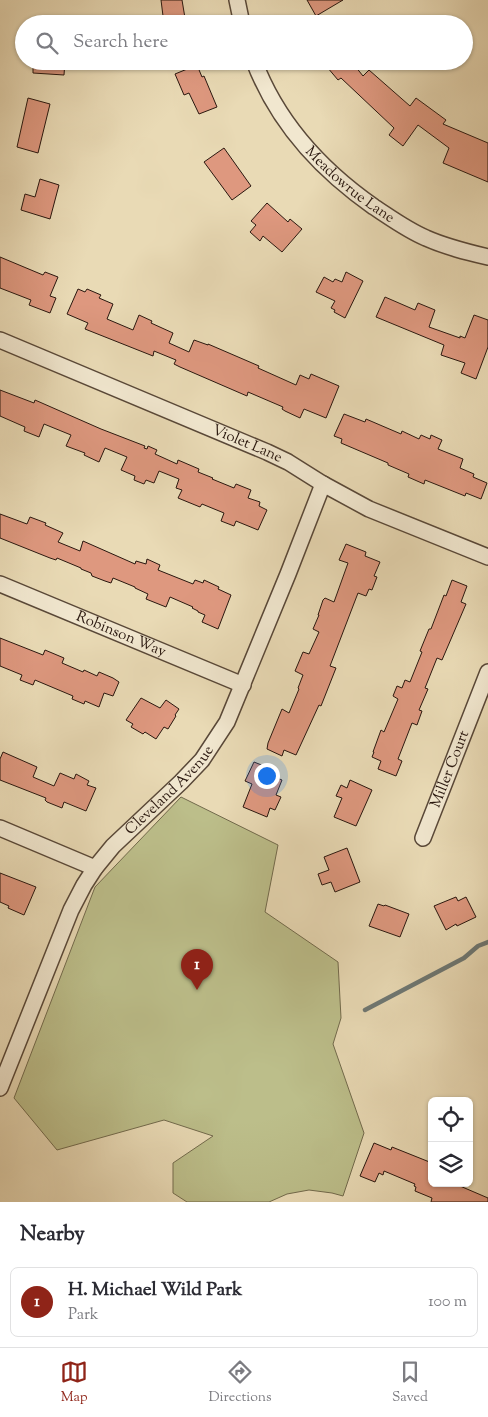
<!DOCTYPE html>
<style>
body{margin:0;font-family:"Sorts Mill Goudy",serif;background:#f2f2f3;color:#2b2b33}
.controls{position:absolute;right:15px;bottom:15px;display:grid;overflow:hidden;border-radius:8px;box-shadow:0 1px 4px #0004}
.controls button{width:45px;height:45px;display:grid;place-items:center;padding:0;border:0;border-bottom:1px solid #e1e1e2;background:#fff;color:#2b2b33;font:25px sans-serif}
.you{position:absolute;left:266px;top:775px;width:18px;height:18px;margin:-12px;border:4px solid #fff;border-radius:50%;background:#1a73e8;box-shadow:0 0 0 8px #1a73e833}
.badge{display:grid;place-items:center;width:32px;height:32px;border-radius:50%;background:#8f2418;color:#fff;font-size:16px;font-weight:700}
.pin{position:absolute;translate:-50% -41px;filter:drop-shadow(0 1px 2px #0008)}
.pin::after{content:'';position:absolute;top:26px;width:18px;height:15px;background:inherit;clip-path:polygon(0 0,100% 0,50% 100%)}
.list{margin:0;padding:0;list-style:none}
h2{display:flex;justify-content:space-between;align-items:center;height:65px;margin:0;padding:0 20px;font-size:21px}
h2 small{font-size:16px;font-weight:400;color:#7c7c81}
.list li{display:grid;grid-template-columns:32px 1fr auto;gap:15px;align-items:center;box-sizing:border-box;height:70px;margin:0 10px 10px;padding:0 10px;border:1px solid #e1e1e2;border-radius:8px}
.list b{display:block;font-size:19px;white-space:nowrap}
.list p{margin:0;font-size:16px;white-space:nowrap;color:#7c7c81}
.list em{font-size:16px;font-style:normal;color:#7c7c81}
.icon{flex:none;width:28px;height:28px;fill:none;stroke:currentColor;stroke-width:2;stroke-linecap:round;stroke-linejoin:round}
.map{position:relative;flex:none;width:488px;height:1202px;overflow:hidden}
.search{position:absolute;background:#fff;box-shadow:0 1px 4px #0004;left:15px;right:15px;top:15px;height:55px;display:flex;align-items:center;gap:12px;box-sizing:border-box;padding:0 18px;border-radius:28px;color:#7c7c81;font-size:19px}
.sheet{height:145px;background:#fff}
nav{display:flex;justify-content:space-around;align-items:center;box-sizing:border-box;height:70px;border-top:1px solid #e1e1e2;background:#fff;font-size:14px;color:#7c7c81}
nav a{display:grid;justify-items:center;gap:2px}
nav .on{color:#8f2418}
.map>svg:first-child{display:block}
.green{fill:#bcbe8a;stroke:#726a4c}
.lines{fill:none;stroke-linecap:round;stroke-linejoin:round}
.stream{stroke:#6e7874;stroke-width:4.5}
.building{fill:#de987f;stroke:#29170f}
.minor-casing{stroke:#594838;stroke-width:18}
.minor{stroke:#f1e7cf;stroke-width:15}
.labels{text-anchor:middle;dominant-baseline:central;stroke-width:4;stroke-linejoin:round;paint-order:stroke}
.street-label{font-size:15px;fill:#29170f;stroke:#f1e7cf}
</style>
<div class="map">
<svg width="488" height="1202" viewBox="0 0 488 1202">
<rect width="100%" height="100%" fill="#e9dab5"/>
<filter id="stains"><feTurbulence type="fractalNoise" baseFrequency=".004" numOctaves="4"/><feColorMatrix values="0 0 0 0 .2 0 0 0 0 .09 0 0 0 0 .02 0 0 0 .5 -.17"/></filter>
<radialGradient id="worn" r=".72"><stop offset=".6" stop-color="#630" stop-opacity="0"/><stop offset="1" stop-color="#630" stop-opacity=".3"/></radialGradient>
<path class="green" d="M 181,797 L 278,845 L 265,912 L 338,962 L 341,1018 L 333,1044 L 364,1133 L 343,1196 L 332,1193 L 309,1190 L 287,1194 L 269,1202 L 187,1202 L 173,1193 L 173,1163 L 213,1136 L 164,1120 L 57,1150 L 14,1098 L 95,887 Z"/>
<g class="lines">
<path class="stream" d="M 365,1010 L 464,958 L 478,946 L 488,942"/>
</g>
<g class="building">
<path d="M 161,0 L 182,0 L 186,24 L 164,24 Z"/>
<path d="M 307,0 L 343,0 L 316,16 Z"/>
<path d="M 33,61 L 65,61 L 64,75 L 33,73 Z"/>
<path d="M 322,61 L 351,61 L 363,76 L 369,70 L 410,106 L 416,98 L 446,120 L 443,124 L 488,143 L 488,182 L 443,163 L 449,148 L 418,125 L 403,146 L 389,135 L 394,128 L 341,78 L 338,80 Z"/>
<path d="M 197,65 L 202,77 L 204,76 L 217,107 L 199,114 L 189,93 L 184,95 L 175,74 Z"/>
<path d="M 28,98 L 50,104 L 38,153 L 17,147 Z"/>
<path d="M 224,148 L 251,186 L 232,200 L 204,162 Z"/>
<path d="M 40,179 L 59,185 L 50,219 L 21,210 L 25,194 L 35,197 Z"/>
<path d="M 267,203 L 288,222 L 290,219 L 302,229 L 282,252 L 263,236 L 260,241 L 250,232 L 256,225 L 251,221 Z"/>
<path d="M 0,257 L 43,275 L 45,272 L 58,277 L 50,296 L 56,298 L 50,313 L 29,305 L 31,300 L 0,288 Z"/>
<path d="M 346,272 L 363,281 L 345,318 L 334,312 L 335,310 L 331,308 L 335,301 L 316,292 L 324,277 L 333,282 L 335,279 L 342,282 Z"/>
<path d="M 78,289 L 85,292 L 87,289 L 101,295 L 99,298 L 113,304 L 107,319 L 133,330 L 139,315 L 152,321 L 151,323 L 173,333 L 169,343 L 189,352 L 194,340 L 208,345 L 208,344 L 259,366 L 258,368 L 296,385 L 300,375 L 309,379 L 311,374 L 339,386 L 326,418 L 304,409 L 300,418 L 285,411 L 282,409 L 283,407 L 248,392 L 247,396 L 180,367 L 174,364 L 176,360 L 154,351 L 153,356 L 85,329 L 88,323 L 67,314 Z"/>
<path d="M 385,297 L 415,310 L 418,303 L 435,310 L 429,327 L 460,338 L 460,336 L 465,338 L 474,315 L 488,320 L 488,347 L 476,379 L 461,373 L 465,363 L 441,355 L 444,345 L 376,317 Z"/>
<path d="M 0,390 L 34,403 L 35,400 L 101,429 L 145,446 L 144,448 L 147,449 L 148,446 L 157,450 L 155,454 L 177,464 L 178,460 L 199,469 L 198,472 L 213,478 L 212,479 L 234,488 L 236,484 L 251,490 L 248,498 L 260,502 L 259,506 L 267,510 L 258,530 L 236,521 L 234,526 L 221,521 L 224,513 L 202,504 L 200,507 L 178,498 L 182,490 L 176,488 L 179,479 L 159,471 L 154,483 L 146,480 L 144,484 L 134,480 L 135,476 L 121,470 L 127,457 L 105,448 L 99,462 L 84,455 L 85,453 L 66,446 L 71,435 L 44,424 L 39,437 L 24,431 L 25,427 L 0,416 Z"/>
<path d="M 344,414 L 365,422 L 366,419 L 401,434 L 402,431 L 419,439 L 421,435 L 430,439 L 431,435 L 442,440 L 438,449 L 463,459 L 460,468 L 474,474 L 473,477 L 487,483 L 481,499 L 466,493 L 465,496 L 425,480 L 424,484 L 408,477 L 409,474 L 388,465 L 388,463 L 341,443 L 342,439 L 334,436 Z"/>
<path d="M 0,514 L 27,524 L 30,517 L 46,523 L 45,525 L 63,533 L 58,542 L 80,551 L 83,541 L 135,564 L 136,561 L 146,564 L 147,559 L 160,565 L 158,570 L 193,584 L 195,580 L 203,583 L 204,580 L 219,587 L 218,589 L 231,595 L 218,629 L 202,622 L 205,615 L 198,612 L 198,611 L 192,608 L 193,607 L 170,597 L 166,607 L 146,599 L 148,594 L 135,588 L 135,587 L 113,578 L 111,583 L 105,581 L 92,576 L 91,573 L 81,569 L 81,568 L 57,558 L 56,560 L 50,558 L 0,538 Z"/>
<path d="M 346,544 L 366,552 L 365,556 L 380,562 L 374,576 L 377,577 L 372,590 L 369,589 L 366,596 L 358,593 L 330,666 L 336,668 L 321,706 L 319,705 L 296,755 L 284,750 L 282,756 L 267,749 L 268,743 L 282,709 L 289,713 L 299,689 L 298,688 L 303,675 L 295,671 L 303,652 L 309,654 L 319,632 L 313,629 L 319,615 L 318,615 L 323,600 L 325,598 L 334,602 L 348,563 L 339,560 Z"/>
<path d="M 452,580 L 467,586 L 461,602 L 466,604 L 442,660 L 437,658 L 425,688 L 428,689 L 419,710 L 422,711 L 417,725 L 412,723 L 398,759 L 402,761 L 396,776 L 378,769 L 381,761 L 372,757 L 374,752 L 373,752 L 381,730 L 384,732 L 398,699 L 393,696 L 397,686 L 402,688 L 405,680 L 410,682 L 422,652 L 420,651 L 429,629 L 431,629 L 444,595 L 446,596 Z"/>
<path d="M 0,638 L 43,655 L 45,650 L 64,658 L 62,663 L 83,672 L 84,670 L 97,676 L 99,672 L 113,678 L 119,682 L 113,696 L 104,693 L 99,707 L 85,701 L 84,704 L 72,699 L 73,696 L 35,680 L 33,685 L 20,680 L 22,675 L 0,666 Z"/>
<path d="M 141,698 L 160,708 L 166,700 L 179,709 L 175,715 L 176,716 L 168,729 L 164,727 L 156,739 L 145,732 L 143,734 L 131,727 L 133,724 L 126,720 Z"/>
<path d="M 3,752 L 37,767 L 33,777 L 54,786 L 60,773 L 74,779 L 76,774 L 89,781 L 87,785 L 96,788 L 86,811 L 64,802 L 62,808 L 47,802 L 45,800 L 46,798 L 0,780 L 0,759 Z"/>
<path d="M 254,762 L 269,768 L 267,774 L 282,780 L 276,795 L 281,797 L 275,810 L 270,808 L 267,817 L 243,807 L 252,784 L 245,781 Z"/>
<path d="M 350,780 L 372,790 L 356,826 L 334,817 L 342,798 L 336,796 L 341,785 L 347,788 Z"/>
<path d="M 347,848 L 360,882 L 335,892 L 331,882 L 322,885 L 318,874 L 329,870 L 324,857 Z"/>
<path d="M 0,873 L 36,887 L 24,915 L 8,908 L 9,906 L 0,902 Z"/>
<path d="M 456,897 L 458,901 L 466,897 L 476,917 L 457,926 L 456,924 L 446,930 L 434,906 Z"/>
<path d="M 378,904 L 384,906 L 385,905 L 409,914 L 400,937 L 369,926 Z"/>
<path d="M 374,1143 L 391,1150 L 392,1147 L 432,1163 L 432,1183 L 453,1183 L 488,1198 L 488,1202 L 431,1202 L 432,1198 L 415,1191 L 416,1187 L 414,1186 L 415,1184 L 384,1171 L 383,1175 L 379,1173 L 375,1182 L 360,1176 Z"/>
</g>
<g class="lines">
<g class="minor-casing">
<g id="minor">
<path d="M 237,0 L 242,24"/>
<path id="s1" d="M 254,61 C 277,122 321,170 374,207 C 391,218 407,230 426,238 C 446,247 467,252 488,257"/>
<path id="s2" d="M 0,340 L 267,452 L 288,462 L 323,484 L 369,509 L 488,557"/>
<path id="s3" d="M 0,584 L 243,685"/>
<path d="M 0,828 L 95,868"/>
<path id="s4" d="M 423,838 L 488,672"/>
<path id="s5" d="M 0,1088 L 71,910 L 84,885 L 95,868 L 113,846 L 181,782 L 202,760 L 227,722 L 288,574 L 323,484"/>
</g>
</g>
<use href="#minor" class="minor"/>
</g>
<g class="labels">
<g class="street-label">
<text stroke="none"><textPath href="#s1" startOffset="159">Meadowrue Lane</textPath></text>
<text stroke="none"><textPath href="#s2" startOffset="268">Violet Lane</textPath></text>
<text stroke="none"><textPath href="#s3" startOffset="131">Robinson Way</textPath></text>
<text stroke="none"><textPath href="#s4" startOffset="74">Miller Court</textPath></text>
<text stroke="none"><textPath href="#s5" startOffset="348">Cleveland Avenue</textPath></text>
</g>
</g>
<rect width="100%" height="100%" filter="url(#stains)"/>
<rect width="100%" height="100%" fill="url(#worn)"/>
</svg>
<div class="controls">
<button><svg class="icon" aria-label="locate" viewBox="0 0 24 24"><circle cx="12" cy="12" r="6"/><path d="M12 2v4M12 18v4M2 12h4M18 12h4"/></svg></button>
<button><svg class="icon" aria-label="layers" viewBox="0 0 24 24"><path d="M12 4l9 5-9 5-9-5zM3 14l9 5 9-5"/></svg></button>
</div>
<div class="you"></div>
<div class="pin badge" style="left:197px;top:990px">1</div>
<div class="search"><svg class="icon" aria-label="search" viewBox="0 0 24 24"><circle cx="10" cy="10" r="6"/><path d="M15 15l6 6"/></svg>Search here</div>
</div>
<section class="sheet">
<h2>Nearby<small></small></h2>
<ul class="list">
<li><span class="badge">1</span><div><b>H. Michael Wild Park</b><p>Park</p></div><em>100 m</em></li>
</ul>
</section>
<nav>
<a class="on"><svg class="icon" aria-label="map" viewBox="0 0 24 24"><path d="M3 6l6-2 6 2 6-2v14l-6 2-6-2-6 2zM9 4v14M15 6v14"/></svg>Map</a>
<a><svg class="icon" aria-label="directions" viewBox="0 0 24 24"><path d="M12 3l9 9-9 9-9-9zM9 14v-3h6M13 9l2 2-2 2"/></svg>Directions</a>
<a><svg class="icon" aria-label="saved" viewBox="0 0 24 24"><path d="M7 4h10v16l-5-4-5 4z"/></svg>Saved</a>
</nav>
